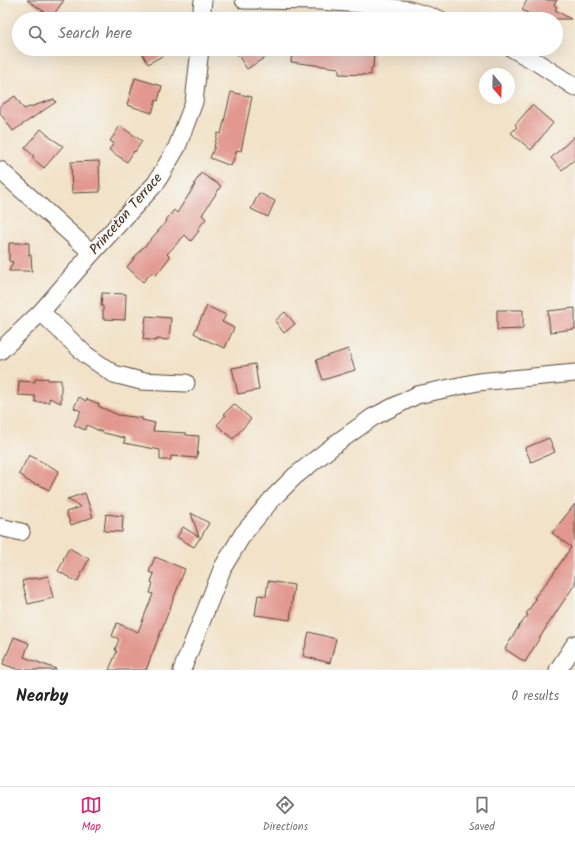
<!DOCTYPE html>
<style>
body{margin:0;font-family:Kalam,sans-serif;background:#f6f6f6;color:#222}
.compass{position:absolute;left:479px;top:68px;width:36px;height:36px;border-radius:50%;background:#fff;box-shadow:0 4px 16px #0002;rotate:161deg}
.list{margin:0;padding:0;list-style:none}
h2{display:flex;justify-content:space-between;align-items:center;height:52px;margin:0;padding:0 16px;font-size:17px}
h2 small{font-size:13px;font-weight:400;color:#767676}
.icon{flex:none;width:22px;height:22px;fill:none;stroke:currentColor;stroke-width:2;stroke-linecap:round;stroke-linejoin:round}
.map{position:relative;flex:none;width:575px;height:670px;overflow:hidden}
.search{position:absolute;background:#fff;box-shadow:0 4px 16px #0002;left:12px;right:12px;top:12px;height:44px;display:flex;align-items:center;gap:10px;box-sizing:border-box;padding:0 14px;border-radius:22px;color:#767676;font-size:15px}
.sheet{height:116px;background:#fff}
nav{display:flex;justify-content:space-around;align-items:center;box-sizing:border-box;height:56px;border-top:1px solid #e0e0e0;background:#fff;font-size:11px;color:#767676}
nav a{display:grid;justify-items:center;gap:2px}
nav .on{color:#db2777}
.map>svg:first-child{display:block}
.building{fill:#e2988f}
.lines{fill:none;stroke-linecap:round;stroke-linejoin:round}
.street-casing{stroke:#564638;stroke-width:19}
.street{stroke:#fff;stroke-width:17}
.labels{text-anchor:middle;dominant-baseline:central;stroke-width:4;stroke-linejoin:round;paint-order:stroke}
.street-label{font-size:14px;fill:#3b2a1e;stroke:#f6f6f2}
</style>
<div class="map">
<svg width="575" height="670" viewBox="0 0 575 670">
<rect width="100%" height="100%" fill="#f6f6f2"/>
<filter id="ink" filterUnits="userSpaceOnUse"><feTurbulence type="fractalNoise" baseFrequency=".025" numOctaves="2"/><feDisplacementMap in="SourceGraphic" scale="8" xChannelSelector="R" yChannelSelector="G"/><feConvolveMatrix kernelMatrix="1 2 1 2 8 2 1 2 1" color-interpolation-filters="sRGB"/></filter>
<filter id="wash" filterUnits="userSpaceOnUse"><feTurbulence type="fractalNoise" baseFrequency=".012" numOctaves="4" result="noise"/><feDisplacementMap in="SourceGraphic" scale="16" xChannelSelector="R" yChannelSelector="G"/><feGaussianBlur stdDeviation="0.9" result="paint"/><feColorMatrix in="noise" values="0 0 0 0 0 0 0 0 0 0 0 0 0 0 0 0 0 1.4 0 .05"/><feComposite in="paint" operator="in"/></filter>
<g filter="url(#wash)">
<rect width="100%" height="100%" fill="#f2e2c8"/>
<g id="blocks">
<g class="building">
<path d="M 27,0 L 64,0 L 52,17 Z"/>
<path d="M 527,0 L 557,0 L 554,5 L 557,7 L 555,10 L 571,19 L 538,19 L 522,10 Z"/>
<path d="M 140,49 L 174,49 L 148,64 Z"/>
<path d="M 234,49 L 278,49 L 247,69 Z"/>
<path d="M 292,49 L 374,49 L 373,68 L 371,68 L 371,75 L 339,74 L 339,68 L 291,62 Z"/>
<path d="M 135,78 L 162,86 L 158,101 L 156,100 L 152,113 L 127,105 Z"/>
<path d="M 231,92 L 252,97 L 241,151 L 237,150 L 231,166 L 210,158 L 215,146 L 214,146 L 218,133 L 221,134 Z"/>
<path d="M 15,96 L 24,109 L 54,99 L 56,102 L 13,131 L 0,113 L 0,106 Z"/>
<path d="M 532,105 L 553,123 L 531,150 L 511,133 L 517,127 L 515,125 Z"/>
<path d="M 120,126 L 142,141 L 135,152 L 134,151 L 127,162 L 109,150 L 114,143 L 110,141 Z"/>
<path d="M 41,129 L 51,138 L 63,146 L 44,168 L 32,158 L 34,156 L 25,148 Z"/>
<path d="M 575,136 L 575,159 L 562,170 L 551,158 Z"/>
<path d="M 99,161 L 100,192 L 72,193 L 71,162 Z"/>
<path d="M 201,173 L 221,186 L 202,215 L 206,219 L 197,230 L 199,231 L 191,241 L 185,235 L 167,254 L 170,257 L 156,275 L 152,272 L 143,282 L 127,267 L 143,247 L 144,247 L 167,221 L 166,220 L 174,210 L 177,213 L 195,185 L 194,184 Z"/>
<path d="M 259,193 L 275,201 L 268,217 L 251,209 Z"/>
<path d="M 9,243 L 29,243 L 29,255 L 31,255 L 32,271 L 9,271 L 13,262 L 9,261 Z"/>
<path d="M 102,293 L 126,294 L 125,320 L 103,319 L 103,306 L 101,306 Z"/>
<path d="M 207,306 L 226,315 L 222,322 L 234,328 L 225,348 L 201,338 L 201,337 L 194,333 Z"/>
<path d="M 575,308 L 575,329 L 550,332 L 548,311 Z"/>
<path d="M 497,310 L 523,310 L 523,329 L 497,330 Z"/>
<path d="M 285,312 L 295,324 L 284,333 L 275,321 Z"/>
<path d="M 146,316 L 171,318 L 169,340 L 157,339 L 157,341 L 143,339 Z"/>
<path d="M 348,349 L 355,370 L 323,380 L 316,360 Z"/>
<path d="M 255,364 L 259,390 L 238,394 L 232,368 Z"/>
<path d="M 48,378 L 48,380 L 61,380 L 61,403 L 49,398 L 49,402 L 35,402 L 35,396 L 18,395 L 19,381 L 35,382 L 35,379 Z"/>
<path d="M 79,397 L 86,401 L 87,399 L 99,404 L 98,406 L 118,415 L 142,418 L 142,420 L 155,423 L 153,431 L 186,433 L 186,435 L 199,436 L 197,458 L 171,456 L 171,460 L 160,460 L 160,450 L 124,443 L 125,438 L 104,433 L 87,425 L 85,430 L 74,425 L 81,411 L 74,408 Z"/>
<path d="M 234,404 L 251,419 L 233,439 L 217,425 L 226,415 L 224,414 Z"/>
<path d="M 549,438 L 555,452 L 531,462 L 525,448 Z"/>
<path d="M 29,455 L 59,471 L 49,490 L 38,484 L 37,485 L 26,480 L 24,477 L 19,474 Z"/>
<path d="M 85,493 L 93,517 L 71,525 L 66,512 L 81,507 L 67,499 Z"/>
<path d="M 575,504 L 575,584 L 547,626 L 525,662 L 505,649 L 519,626 L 528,615 L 526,614 L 536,599 L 534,598 L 551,577 L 571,547 L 552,533 Z"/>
<path d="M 191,513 L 209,523 L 200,539 L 200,538 L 194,547 L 177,537 L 183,527 L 199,537 Z"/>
<path d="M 106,514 L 123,516 L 122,532 L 104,531 Z"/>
<path d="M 69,548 L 89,559 L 77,582 L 58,571 L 64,560 L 63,559 Z"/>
<path d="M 155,557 L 185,569 L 146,670 L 109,670 L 117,651 L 115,650 L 119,639 L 112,636 L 117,623 L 138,632 L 153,594 L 150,593 L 153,583 L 151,582 L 154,574 L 149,572 Z"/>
<path d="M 48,576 L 53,598 L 28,604 L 22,581 L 35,578 L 35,579 Z"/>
<path d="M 268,581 L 294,585 L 290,620 L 263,616 L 255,615 L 258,595 L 266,596 Z"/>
<path d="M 309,632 L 336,639 L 330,663 L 303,656 Z"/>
<path d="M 14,637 L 29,643 L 24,657 L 56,669 L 56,670 L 19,670 L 3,664 Z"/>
</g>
</g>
</g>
<g filter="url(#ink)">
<use href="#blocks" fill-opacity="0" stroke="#564638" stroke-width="1"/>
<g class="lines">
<g class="street-casing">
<g id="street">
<path d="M 244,0 L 320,1 L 361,4 L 409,10 L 439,19"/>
<path d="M 201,19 L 203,0"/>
<path d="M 513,49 L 538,63 L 575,87"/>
<path d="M 0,170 L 92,253"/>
<path d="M 41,312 L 86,355 L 114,374 L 141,381 L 186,383"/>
<path d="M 0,351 L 41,312 L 92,253 L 156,183 L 177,147 L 194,102 L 200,49"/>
<path d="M 0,527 L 21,532"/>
<path d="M 182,670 L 223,567 L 243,534 L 272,499 L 295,476 L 338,442 L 373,417 L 417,395 L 478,382 L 575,373"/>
<path d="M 558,670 L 575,644"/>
</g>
</g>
<use href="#street" class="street"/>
</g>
</g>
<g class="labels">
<g class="street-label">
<text transform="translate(126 214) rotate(-49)">Princeton Terrace</text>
</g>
</g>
</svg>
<svg class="compass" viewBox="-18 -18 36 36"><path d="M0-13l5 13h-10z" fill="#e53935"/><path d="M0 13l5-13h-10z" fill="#767676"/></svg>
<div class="search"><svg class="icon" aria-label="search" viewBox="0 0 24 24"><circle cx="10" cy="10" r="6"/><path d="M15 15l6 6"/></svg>Search here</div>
</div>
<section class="sheet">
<h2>Nearby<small>0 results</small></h2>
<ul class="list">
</ul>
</section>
<nav>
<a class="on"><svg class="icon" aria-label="map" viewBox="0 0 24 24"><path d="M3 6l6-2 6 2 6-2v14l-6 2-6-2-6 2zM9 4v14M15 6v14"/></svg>Map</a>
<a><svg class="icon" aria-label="directions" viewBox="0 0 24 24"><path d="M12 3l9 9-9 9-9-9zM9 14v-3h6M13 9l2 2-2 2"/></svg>Directions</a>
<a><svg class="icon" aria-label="saved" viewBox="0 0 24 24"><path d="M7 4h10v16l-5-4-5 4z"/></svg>Saved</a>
</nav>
